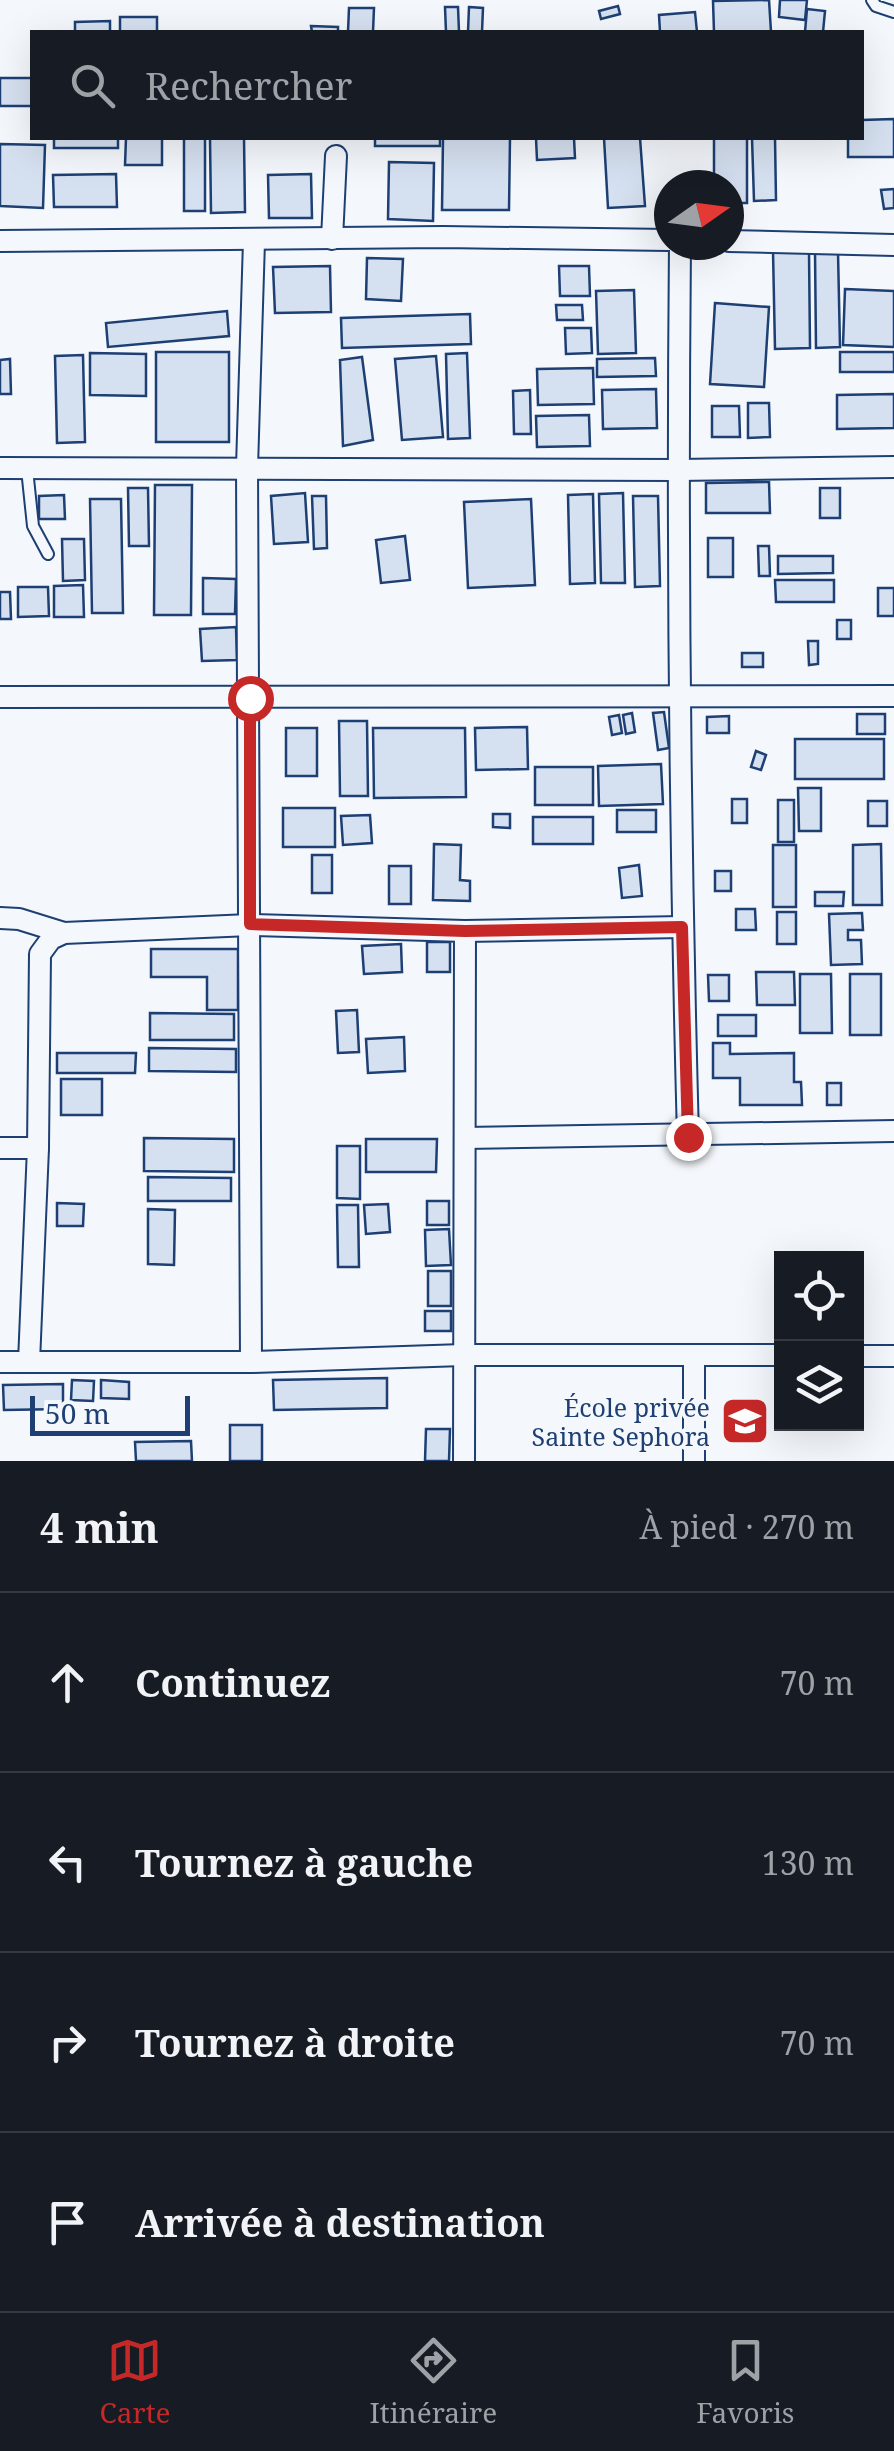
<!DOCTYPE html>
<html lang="fr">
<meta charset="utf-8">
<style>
body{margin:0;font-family:"Noto Serif",serif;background:#20242c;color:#f1f3f6}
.controls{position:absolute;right:30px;bottom:30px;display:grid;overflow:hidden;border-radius:0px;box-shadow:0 10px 40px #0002}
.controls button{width:90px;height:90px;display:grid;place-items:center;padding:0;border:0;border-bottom:2px solid #363941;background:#171b24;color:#f1f3f6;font:50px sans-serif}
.compass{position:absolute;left:654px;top:170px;width:90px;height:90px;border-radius:50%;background:#171b24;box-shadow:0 10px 40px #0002;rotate:76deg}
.scale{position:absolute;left:30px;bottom:25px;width:160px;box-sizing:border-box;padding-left:10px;border:5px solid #1d3f73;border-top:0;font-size:28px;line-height:35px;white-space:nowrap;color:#1d3f73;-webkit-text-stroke:8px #f4f7fb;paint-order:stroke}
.stop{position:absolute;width:30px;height:30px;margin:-22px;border:8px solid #c62828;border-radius:50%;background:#fff}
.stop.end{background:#c62828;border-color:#fff;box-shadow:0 2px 10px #0008}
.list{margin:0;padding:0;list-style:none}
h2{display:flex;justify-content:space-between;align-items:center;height:130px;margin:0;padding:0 40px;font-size:42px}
h2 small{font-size:32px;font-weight:400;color:#9ea1a6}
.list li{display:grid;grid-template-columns:65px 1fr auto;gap:30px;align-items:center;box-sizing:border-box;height:180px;padding:0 40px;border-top:2px solid #363941}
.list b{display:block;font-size:38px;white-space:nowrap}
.list em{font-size:32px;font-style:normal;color:#9ea1a6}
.icon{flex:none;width:55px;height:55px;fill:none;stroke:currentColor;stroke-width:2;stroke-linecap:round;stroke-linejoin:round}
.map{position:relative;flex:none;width:894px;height:1461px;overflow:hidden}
.search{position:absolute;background:#171b24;box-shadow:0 10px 40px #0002;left:30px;right:30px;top:30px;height:110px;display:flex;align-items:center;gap:25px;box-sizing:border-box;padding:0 35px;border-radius:0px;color:#9ea1a6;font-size:38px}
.sheet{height:850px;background:#171b24}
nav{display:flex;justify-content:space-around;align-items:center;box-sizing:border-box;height:140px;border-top:2px solid #363941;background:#171b24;font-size:28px;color:#9ea1a6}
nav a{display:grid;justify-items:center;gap:5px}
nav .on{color:#c62828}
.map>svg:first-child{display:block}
.building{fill:#d5e0f0;stroke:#1d3f73;stroke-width:2.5}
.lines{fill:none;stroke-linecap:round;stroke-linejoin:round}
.lane-casing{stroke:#1d3f73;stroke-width:14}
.street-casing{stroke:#1d3f73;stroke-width:24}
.lane{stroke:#f4f7fb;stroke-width:10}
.street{stroke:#f4f7fb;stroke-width:20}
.route{stroke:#c62828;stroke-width:12}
.labels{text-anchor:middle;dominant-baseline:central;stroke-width:8;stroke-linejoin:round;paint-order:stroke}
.poi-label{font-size:25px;fill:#1d3f73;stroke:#f4f7fb;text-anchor:end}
</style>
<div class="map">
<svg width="894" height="1461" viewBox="0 0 894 1461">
<rect width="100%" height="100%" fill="#f4f7fb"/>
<g class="building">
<path d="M 769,0 L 771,32 L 714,32 L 713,1 Z"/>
<path d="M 780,0 L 807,0 L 805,20 L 779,17 Z"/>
<path d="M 618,6 L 620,14 L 601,19 L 599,11 Z"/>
<path d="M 445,7 L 458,7 L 459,32 L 446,32 Z"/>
<path d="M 469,7 L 483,8 L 482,32 L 468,32 Z"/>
<path d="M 349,8 L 374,8 L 373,32 L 348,32 Z"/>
<path d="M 807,9 L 825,11 L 823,32 L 805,32 Z"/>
<path d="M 695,12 L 697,32 L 660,32 L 659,15 Z"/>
<rect x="120" y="17" width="37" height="15"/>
<path d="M 110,21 L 110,32 L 75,32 L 75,22 Z"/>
<path d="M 311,26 L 338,27 L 338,32 L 312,32 Z"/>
<rect x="0" y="78" width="32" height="28"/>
<path d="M 894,119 L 894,157 L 848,157 L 848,138 L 862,138 L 862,120 Z"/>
<rect x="54" y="138" width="64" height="10"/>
<path d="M 126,138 L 162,138 L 162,165 L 125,165 Z"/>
<rect x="184" y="138" width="21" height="73"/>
<path d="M 210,138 L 244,138 L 245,212 L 211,213 Z"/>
<rect x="375" y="138" width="65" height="8"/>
<path d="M 443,138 L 510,138 L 509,210 L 442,210 Z"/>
<path d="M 536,138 L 574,138 L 575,158 L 537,160 Z"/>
<path d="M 604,138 L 640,138 L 645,206 L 608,208 Z"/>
<path d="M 714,138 L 747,138 L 747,203 L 729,203 L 729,185 L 714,185 Z"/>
<path d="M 752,138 L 775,138 L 776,200 L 754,201 Z"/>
<path d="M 0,144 L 45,145 L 43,208 L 0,206 Z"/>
<path d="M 389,162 L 434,163 L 433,221 L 388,219 Z"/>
<path d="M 116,174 L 117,207 L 54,207 L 53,175 Z"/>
<path d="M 311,174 L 312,218 L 269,218 L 268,175 Z"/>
<path d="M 894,189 L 894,208 L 884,209 L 881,190 Z"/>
<path d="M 773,251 L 809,251 L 810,348 L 775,349 Z"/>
<path d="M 815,252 L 838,252 L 840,347 L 816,348 Z"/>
<path d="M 367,258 L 403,259 L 401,301 L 366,299 Z"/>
<path d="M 330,266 L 331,312 L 275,313 L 273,267 Z"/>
<path d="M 559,266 L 589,266 L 590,296 L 560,296 Z"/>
<path d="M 845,289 L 894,291 L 894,347 L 843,345 Z"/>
<path d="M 634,290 L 636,353 L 598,354 L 596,291 Z"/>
<path d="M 715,303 L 769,307 L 764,387 L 710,384 Z"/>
<path d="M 556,305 L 582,305 L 583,320 L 557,320 Z"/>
<path d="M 227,311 L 229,336 L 108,347 L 106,323 Z"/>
<path d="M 470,314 L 471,344 L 342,348 L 341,318 Z"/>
<path d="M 565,328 L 591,328 L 592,353 L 566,354 Z"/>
<rect x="156" y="352" width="73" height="90"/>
<rect x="840" y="352" width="54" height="20"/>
<path d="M 90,353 L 146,354 L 146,396 L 90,395 Z"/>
<path d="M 467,353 L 470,438 L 448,439 L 446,354 Z"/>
<path d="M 83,355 L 85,442 L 57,443 L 55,356 Z"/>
<path d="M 436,356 L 443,437 L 402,440 L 395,359 Z"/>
<path d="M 362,357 L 373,440 L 343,446 L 340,360 Z"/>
<path d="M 655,358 L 656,376 L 597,377 L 597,359 Z"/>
<path d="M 10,359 L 11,394 L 0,394 L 0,360 Z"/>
<path d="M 593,368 L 594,404 L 538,405 L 537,369 Z"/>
<path d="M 656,389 L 657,428 L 603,429 L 602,390 Z"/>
<path d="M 530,390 L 531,434 L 514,434 L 513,391 Z"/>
<path d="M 894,394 L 894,428 L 837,429 L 837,395 Z"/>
<path d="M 748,403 L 769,403 L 770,437 L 748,438 Z"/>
<path d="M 712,406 L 739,406 L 740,437 L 712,437 Z"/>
<path d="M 589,415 L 590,446 L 537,447 L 536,416 Z"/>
<path d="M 769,482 L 770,513 L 706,513 L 706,483 Z"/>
<path d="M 155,485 L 192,485 L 191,615 L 154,615 Z"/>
<path d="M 128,488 L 148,488 L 149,546 L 129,546 Z"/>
<rect x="820" y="488" width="20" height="30"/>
<path d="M 305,493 L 308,542 L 274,544 L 271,496 Z"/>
<path d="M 623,493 L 625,583 L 601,583 L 599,494 Z"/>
<path d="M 593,494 L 595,583 L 570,584 L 568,495 Z"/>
<path d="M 64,495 L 65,519 L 39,519 L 39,496 Z"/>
<path d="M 312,496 L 326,496 L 327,548 L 314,549 Z"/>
<path d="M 633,496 L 658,496 L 660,586 L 635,587 Z"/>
<path d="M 90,499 L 121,499 L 123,613 L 92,613 Z"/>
<path d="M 531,499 L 535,585 L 468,588 L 464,502 Z"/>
<path d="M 405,536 L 410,580 L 381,583 L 376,540 Z"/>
<rect x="708" y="538" width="25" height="39"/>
<path d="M 62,539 L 84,539 L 85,580 L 63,581 Z"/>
<path d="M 758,546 L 769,546 L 770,576 L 759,576 Z"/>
<path d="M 778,556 L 833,556 L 833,573 L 778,574 Z"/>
<path d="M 203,578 L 236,579 L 235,614 L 203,614 Z"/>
<path d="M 775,580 L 834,580 L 834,602 L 776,602 Z"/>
<path d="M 83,585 L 84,617 L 54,617 L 54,586 Z"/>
<path d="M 18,587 L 48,587 L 49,616 L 18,617 Z"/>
<rect x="878" y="588" width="16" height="28"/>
<path d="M 0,592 L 10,592 L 11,619 L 0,619 Z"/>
<rect x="837" y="620" width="14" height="19"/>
<path d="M 236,627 L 237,660 L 202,661 L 200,629 Z"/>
<path d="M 808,641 L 818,641 L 818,664 L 809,665 Z"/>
<rect x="742" y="653" width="21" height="14"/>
<path d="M 664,712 L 669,748 L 658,750 L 653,713 Z"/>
<path d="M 632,713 L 635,732 L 626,734 L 623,715 Z"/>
<rect x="857" y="714" width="28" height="20"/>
<path d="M 619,715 L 622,733 L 612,735 L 609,717 Z"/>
<path d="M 729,716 L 729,733 L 707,733 L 707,717 Z"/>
<path d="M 339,721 L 367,721 L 368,796 L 340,796 Z"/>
<path d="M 527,727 L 528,769 L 476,770 L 475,728 Z"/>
<rect x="286" y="728" width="31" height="48"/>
<path d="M 373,728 L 465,728 L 466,797 L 374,798 Z"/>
<rect x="795" y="739" width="89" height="40"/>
<path d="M 756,751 L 766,755 L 761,770 L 751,767 Z"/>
<path d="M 661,764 L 663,804 L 599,806 L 598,766 Z"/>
<rect x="535" y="767" width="58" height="38"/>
<path d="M 798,788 L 821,788 L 821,831 L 799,831 Z"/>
<rect x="732" y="799" width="15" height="24"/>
<rect x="778" y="800" width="16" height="42"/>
<rect x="868" y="801" width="19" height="25"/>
<rect x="283" y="808" width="52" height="39"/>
<rect x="617" y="810" width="39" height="22"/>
<path d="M 493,814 L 510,814 L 510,828 L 493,827 Z"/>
<path d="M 370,815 L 372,843 L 343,845 L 341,816 Z"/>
<rect x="533" y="817" width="60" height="27"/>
<path d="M 434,844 L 461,845 L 460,880 L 470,881 L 470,901 L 433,900 Z"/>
<path d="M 881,844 L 882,905 L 853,905 L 853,845 Z"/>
<rect x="773" y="845" width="23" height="62"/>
<rect x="312" y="855" width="20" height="38"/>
<path d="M 639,865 L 642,896 L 622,898 L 619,868 Z"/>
<rect x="389" y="866" width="22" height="38"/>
<rect x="715" y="871" width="16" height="20"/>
<path d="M 815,892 L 844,892 L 843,906 L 815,906 Z"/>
<path d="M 736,909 L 755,909 L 756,930 L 736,930 Z"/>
<rect x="777" y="912" width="19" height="32"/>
<path d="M 862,913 L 863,930 L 848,930 L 848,940 L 861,940 L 862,964 L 831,965 L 829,914 Z"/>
<rect x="427" y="942" width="23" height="30"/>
<path d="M 401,944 L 402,972 L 364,974 L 362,946 Z"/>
<path d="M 151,949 L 238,949 L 238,1010 L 207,1010 L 207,977 L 151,977 Z"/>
<path d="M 756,972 L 794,972 L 795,1005 L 757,1005 Z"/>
<path d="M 800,974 L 831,974 L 832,1033 L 800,1033 Z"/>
<rect x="850" y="974" width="31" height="61"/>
<path d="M 708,975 L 729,975 L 729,1001 L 709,1001 Z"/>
<path d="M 357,1010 L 359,1052 L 338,1053 L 336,1011 Z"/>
<path d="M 150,1013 L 234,1014 L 234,1040 L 150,1040 Z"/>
<rect x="718" y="1015" width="38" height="21"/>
<path d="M 404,1037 L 405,1071 L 368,1073 L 366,1039 Z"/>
<path d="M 713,1043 L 730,1043 L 730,1054 L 794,1053 L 794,1082 L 801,1082 L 802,1105 L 740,1105 L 740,1078 L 713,1078 Z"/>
<path d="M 149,1048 L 236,1049 L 236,1072 L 149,1071 Z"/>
<path d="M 57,1053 L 136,1053 L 135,1073 L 57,1073 Z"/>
<rect x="61" y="1079" width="41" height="36"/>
<rect x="827" y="1083" width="14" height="22"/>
<path d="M 144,1138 L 234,1139 L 234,1172 L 144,1171 Z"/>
<path d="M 366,1139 L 437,1139 L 436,1172 L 366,1172 Z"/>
<path d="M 337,1146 L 360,1146 L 360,1199 L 337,1198 Z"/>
<path d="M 148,1177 L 231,1178 L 231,1201 L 148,1201 Z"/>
<rect x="427" y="1201" width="22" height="24"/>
<path d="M 57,1203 L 84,1204 L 83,1226 L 57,1226 Z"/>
<path d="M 388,1204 L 390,1232 L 366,1234 L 364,1205 Z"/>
<path d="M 337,1205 L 358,1205 L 359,1267 L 338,1267 Z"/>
<path d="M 148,1209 L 175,1210 L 174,1265 L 148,1264 Z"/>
<path d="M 449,1229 L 451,1265 L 426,1266 L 425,1230 Z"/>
<rect x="428" y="1271" width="23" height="35"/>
<rect x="425" y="1311" width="26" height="20"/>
<path d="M 387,1378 L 387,1408 L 274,1410 L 273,1380 Z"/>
<path d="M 72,1380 L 94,1381 L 93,1401 L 71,1400 Z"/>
<path d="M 101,1380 L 129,1382 L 129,1399 L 101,1398 Z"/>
<path d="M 63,1384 L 63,1409 L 4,1410 L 3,1385 Z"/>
<rect x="230" y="1425" width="32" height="36"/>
<path d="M 426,1429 L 450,1429 L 449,1461 L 425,1461 Z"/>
<path d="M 191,1441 L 192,1461 L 136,1461 L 135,1442 Z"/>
</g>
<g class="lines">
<g class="lane-casing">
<g id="lane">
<path d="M 872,0 L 876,6 L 894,12"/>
<path d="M 27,469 L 33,526 L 48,554"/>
</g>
</g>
<g class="street-casing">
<g id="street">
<path d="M 332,239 L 336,156"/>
<path d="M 0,241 L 443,237 L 669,240"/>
<path d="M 729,241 L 894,245"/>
<path d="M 680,245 C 677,542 680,840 688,1137"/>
<path d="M 0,468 L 678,470 L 894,467"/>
<path d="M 0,697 L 894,696"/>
<path d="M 0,918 L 19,919 L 64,933"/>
<path d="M 465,931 L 682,927"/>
<path d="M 465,1138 L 894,1131"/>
<path d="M 0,1148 L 38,1148"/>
<path d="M 694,1355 L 694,1461"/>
<path d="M 856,1356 L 894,1356"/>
<path d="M 0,1362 L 251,1362 L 463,1355 L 782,1355"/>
<path d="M 29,1362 L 38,1148 L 40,954 L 51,939 L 64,933 L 250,925 L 465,931 L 464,1461"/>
<path d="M 251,1362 L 247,467 L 254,241"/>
</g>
</g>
<use href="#lane" class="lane"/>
<use href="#street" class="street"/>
</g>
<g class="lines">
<path class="route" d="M 250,698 L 250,924 L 465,931 L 682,927 L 688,1137"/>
</g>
<defs>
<g id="school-square" transform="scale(2.5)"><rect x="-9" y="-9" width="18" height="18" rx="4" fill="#c62828" stroke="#f4f7fb"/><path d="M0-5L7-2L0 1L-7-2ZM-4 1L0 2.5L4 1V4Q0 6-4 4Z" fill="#fff"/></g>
</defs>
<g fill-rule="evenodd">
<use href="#school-square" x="745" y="1421"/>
</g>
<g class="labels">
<g class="poi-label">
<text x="710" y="1407">École privée<tspan x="710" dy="29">Sainte Sephora</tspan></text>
</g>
</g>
</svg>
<div class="controls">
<button><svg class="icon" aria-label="locate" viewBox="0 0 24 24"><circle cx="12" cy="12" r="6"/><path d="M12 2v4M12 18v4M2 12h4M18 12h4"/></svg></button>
<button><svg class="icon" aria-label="layers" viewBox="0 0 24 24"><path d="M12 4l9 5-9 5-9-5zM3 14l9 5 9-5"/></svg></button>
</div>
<svg class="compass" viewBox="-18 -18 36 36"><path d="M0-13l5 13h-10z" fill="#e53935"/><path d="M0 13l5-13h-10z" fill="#9ea1a6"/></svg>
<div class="scale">50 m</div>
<div class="stop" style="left:250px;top:698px"></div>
<div class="stop end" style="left:688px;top:1137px"></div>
<div class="search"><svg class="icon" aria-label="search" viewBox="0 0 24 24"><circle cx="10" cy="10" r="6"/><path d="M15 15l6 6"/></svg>Rechercher</div>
</div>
<section class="sheet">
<h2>4 min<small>À pied · 270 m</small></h2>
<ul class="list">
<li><svg class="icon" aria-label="ahead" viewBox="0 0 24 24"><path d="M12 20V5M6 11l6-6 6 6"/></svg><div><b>Continuez</b></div><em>70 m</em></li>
<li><svg class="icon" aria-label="left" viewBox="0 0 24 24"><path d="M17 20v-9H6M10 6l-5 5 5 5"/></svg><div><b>Tournez à gauche</b></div><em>130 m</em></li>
<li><svg class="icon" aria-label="right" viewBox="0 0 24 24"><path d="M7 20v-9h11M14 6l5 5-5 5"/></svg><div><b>Tournez à droite</b></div><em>70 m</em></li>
<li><svg class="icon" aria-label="arrive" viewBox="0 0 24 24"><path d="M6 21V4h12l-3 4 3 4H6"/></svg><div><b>Arrivée à destination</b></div></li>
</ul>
</section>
<nav>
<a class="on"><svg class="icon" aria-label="map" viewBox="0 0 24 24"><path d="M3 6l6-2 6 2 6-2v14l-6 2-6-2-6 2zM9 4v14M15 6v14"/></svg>Carte</a>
<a><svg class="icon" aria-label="directions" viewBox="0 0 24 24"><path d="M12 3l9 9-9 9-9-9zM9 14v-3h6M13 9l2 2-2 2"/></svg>Itinéraire</a>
<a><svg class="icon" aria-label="saved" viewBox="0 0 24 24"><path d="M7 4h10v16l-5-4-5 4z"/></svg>Favoris</a>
</nav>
